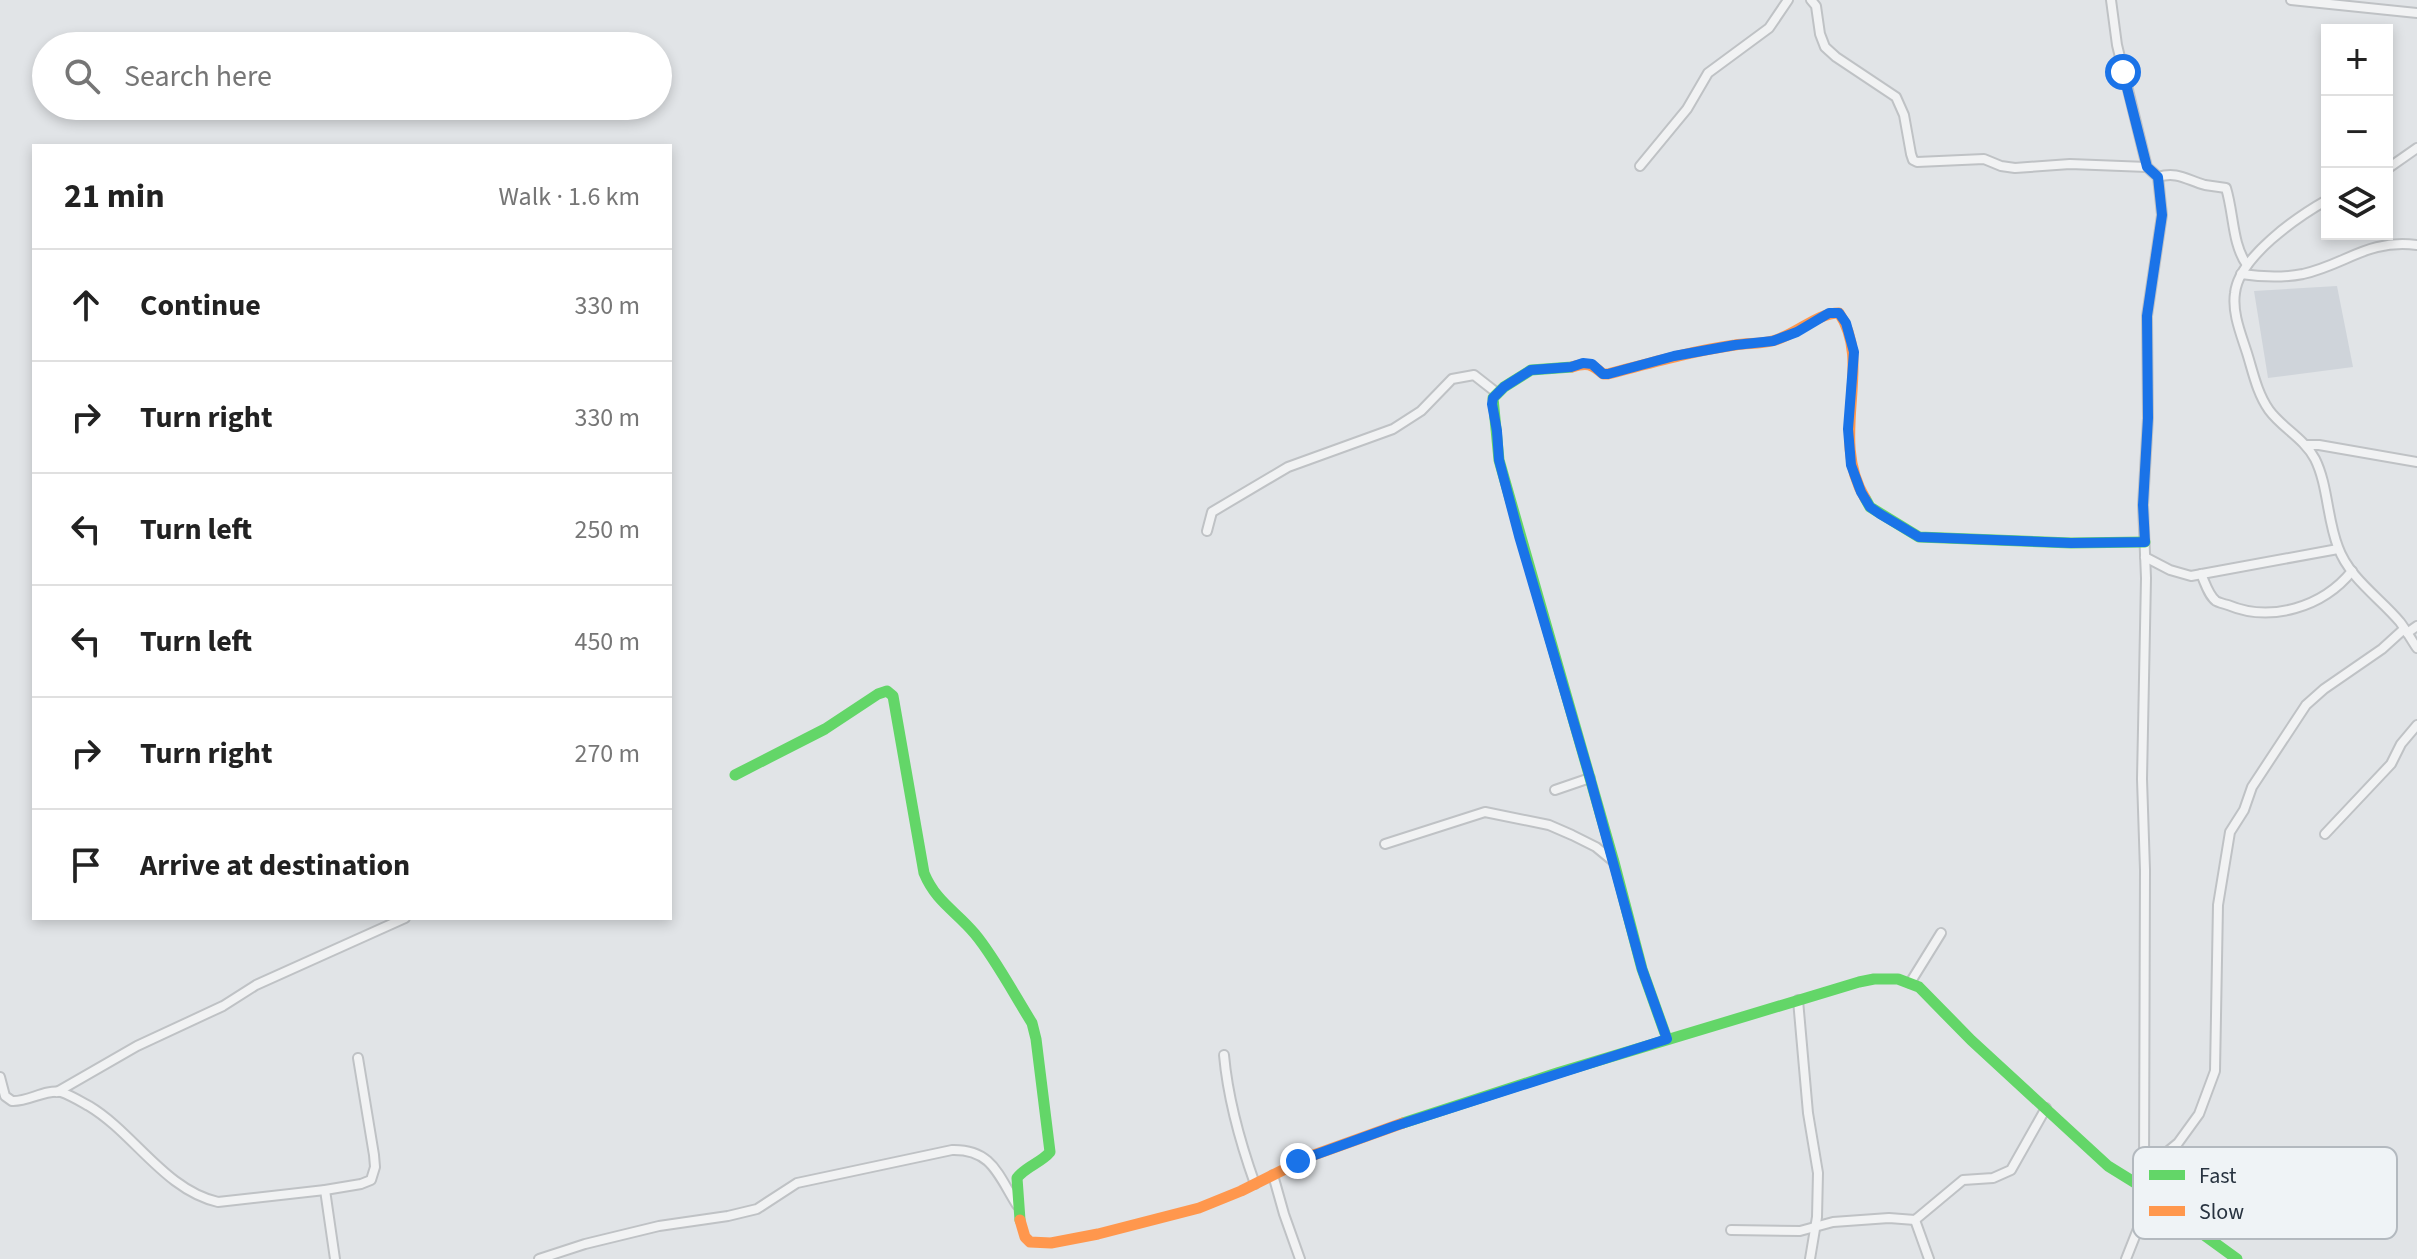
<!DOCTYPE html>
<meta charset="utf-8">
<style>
body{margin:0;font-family:"Source Sans 3",sans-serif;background:#f6f6f6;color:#222}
.controls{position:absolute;right:24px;top:24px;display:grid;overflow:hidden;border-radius:0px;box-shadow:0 4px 12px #0003}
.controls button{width:72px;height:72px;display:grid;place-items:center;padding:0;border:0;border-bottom:2px solid #e0e0e0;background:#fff;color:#222;font:40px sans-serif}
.stop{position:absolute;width:24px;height:24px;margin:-18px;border:6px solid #1a73e8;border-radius:50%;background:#fff}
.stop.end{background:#1a73e8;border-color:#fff;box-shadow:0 2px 8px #0008}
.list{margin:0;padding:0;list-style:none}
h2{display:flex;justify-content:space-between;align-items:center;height:104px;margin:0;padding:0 32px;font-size:34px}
h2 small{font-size:26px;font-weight:400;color:#767676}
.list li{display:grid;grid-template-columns:52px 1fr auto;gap:24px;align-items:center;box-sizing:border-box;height:112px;padding:0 32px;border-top:2px solid #e0e0e0}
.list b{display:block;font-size:30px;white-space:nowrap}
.list em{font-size:26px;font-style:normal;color:#767676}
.icon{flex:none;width:44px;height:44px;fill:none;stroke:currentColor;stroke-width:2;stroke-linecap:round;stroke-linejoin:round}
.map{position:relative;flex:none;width:2417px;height:1259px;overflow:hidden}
.search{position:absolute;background:#fff;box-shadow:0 4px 12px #0003;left:32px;top:32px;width:640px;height:88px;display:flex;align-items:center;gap:20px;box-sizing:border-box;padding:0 28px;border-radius:44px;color:#767676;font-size:30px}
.panel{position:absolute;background:#fff;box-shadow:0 4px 12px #0003;left:32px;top:144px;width:640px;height:776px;border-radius:0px}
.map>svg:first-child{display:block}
.built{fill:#cfd4da}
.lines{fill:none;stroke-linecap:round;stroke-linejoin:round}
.street-casing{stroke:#bfc2c5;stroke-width:12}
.street{stroke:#f1f2f3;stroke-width:8}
.fast{stroke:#63d668;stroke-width:11}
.slow{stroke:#ff974d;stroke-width:11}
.route{stroke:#1a73e8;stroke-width:10}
.key{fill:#eff3f6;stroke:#b3b9bf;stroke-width:2}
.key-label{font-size:22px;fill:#283340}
</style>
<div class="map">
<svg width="2417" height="1259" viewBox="0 0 2417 1259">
<rect width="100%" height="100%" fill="#e1e4e7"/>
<path class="built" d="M 2337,286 L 2353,367 L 2268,378 L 2254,291 Z"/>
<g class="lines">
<g class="street-casing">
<g id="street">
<path d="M 1811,0 L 1816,6 L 1820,34 L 1825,47 L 1836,57 L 1896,97 L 1904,115 L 1911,154 L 1913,160 L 1917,162 L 1984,159 L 2001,166 L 2015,168 L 2070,164 L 2147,167"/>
<path d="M 2111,0 L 2117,45 L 2147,167 L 2158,177 L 2162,215 L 2147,316 L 2148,418 L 2143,505 L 2146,578 L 2142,779 L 2145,870 L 2144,1171 L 2150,1192 L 2149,1201 L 2126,1259"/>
<path d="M 2291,0 L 2417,13"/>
<path d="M 1640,166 L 1687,109 L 1708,73 L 1769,28 L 1788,0"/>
<path d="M 2387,169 L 2417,148"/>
<path d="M 2158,177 C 2177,171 2187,180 2205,185 C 2212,186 2219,187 2226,188 C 2234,214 2232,244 2247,265"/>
<path d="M 2327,200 C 2297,217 2239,257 2235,293 C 2232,313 2241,334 2247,353 C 2253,372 2257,393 2269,410 C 2282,428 2304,438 2315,459 C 2328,485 2327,519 2338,547 C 2349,578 2380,598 2400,622 C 2406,630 2411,639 2417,648"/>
<path d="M 2241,274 C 2262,277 2282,278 2303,274 C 2347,264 2367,239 2417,245"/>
<path d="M 2306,445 L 2319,445 L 2417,462"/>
<path d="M 1207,531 L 1212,512 L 1288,467 L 1393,429 L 1421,411 L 1452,379 L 1474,375 L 1497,393"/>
<path d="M 2145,557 L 2170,570 L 2191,576 L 2338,549"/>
<path d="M 2201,574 C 2205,582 2208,595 2216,601 C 2220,603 2224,604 2228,605 C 2271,623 2323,607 2352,571"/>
<path d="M 2407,633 L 2417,626"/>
<path d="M 1555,790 L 1590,778"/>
<path d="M 2325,834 L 2391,764 L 2401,744 L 2417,725"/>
<path d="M 1385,844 L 1485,812 L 1549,825 L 1572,835 L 1596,847 L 1613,861"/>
<path d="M 1910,983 L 1941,933"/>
<path d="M 1798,1000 L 1808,1113 L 1818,1173 L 1817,1217 L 1810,1259"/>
<path d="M 1224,1055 C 1228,1100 1240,1142 1255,1184"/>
<path d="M 0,1077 L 5,1096 L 12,1101 C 28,1102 45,1089 61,1092 C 70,1095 80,1101 89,1106 C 134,1133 165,1190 218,1202 L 325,1190 L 361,1184 L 371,1180 L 375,1167 L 374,1155 L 358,1058"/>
<path d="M 57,1092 L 137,1046 L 223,1006 L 256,985 L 405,918"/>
<path d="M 2144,1171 L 2178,1143 L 2199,1114 L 2215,1071 L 2218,905 L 2230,832 L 2244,810 L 2252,787 L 2306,705 L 2324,689 L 2382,649 L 2404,629"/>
<path d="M 1273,1175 L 1284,1214 L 1300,1259"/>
<path d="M 325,1190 L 335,1259"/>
<path d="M 1915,1220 L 1929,1259"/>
<path d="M 1731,1230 L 1800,1231 L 1833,1222 L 1889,1218 L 1915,1220 L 1963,1180 L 1993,1178 L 2011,1170 L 2046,1108"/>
<path d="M 539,1259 L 585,1244 L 659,1226 L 728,1216 L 757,1209 L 797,1183 L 952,1150 C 992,1149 998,1175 1017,1205"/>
</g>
</g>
<use href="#street" class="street"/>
<g class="fast">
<path d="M 1572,367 L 1531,370 L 1504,387 L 1493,398 L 1499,460 L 1614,862 L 1642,969 L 1667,1039"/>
<path d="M 1865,498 L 1870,507 L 1919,537 L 2071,543 L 2145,542"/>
<path d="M 735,775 L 825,729 L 878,694 L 887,691 L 893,696 L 924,873 C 936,902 956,911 975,934 C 995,958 1015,996 1032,1023 L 1036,1039 L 1050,1152 C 1041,1163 1026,1166 1017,1178 L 1020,1220"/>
<path d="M 1403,1123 L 1557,1073 L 1859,982 L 1874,979 L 1898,979 L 1919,987 L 1971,1040 L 2108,1166 L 2150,1192 L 2164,1206 L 2237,1259"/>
</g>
<g class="slow">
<path d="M 1572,367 C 1587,362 1592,364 1603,374 L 1608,374 C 1650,363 1692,351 1735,345 C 1747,343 1760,344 1772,341 C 1795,336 1816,313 1839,313 C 1874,364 1828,437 1865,498"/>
<path d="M 1020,1220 L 1025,1237 L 1030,1242 L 1051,1243 L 1098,1234 L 1199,1208 L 1241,1191 L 1311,1156 L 1403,1123"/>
</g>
</g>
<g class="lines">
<path class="route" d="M 1298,1161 L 1395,1126 L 1667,1039 L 1642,969 L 1590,778 L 1519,536 L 1499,460 L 1497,431 L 1492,404 L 1493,398 L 1504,387 L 1531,370 L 1571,367 L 1583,363 L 1592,364 L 1603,374 L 1608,374 L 1674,356 L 1735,345 L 1773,341 L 1797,332 L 1829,313 L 1839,313 L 1846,323 L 1854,352 L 1848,429 L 1851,465 L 1861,492 L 1870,507 L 1880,514 L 1919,537 L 2071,543 L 2145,542 L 2143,505 L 2148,418 L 2147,316 L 2162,215 L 2158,177 L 2147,167 L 2123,72"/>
</g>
<rect x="2133" y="1147" width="264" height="92" rx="12" class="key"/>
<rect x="2149" y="1170" width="36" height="10" fill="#63d668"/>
<rect x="2149" y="1206" width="36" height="10" fill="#ff974d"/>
<g class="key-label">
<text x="2199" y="1183">Fast</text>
<text x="2199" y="1219">Slow</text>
</g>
</svg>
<div class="controls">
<button>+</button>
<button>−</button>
<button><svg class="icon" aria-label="layers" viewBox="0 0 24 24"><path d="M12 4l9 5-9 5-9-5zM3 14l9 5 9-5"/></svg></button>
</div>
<div class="stop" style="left:2123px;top:72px"></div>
<div class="stop end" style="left:1298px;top:1161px"></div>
<div class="search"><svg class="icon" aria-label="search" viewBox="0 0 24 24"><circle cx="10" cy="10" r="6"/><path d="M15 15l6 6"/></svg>Search here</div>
<section class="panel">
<h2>21 min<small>Walk · 1.6 km</small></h2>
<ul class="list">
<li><svg class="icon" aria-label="ahead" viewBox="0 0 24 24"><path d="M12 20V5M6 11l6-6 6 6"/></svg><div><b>Continue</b></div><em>330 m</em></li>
<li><svg class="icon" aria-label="right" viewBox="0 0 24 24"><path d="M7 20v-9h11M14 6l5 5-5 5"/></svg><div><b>Turn right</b></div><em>330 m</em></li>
<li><svg class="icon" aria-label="left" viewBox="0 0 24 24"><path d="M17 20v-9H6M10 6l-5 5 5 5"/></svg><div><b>Turn left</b></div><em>250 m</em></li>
<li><svg class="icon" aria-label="left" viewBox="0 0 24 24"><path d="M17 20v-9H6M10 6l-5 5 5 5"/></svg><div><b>Turn left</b></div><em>450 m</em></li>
<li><svg class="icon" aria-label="right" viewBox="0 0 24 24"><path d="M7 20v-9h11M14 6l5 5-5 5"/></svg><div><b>Turn right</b></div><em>270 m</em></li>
<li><svg class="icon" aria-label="arrive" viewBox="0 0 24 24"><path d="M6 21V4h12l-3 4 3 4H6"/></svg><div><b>Arrive at destination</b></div></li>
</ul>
</section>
</div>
